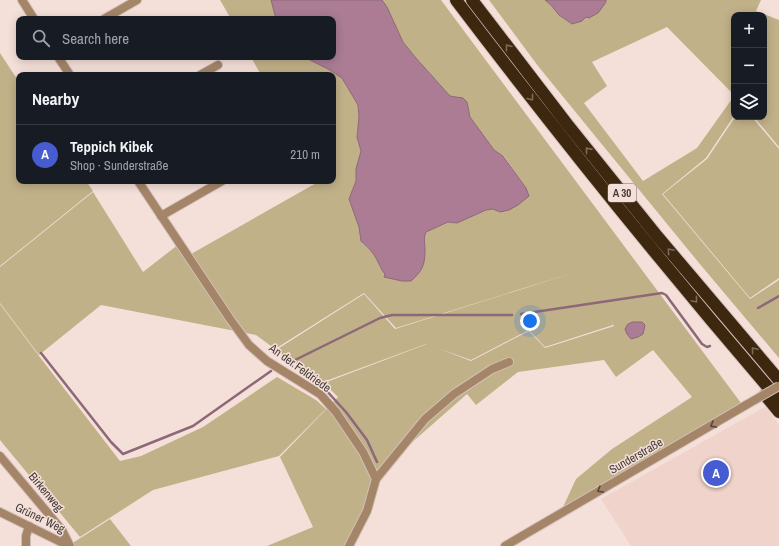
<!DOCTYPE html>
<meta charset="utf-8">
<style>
body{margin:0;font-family:"Archivo Narrow",sans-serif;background:#242831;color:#f1f3f6}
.controls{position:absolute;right:12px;top:12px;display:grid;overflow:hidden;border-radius:8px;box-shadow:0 2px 10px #0003}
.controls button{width:36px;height:36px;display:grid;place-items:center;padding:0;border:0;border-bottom:1px solid #363941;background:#171b24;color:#f1f3f6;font:20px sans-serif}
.you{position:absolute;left:530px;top:321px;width:14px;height:14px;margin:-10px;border:3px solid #fff;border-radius:50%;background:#1a73e8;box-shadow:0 0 0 6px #1a73e833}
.badge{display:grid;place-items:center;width:26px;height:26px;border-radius:50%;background:#465cd0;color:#fff;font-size:13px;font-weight:700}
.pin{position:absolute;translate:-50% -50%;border:2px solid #fff;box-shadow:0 1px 4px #0006}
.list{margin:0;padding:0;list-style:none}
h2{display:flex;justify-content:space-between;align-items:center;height:52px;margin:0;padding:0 16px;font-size:17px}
h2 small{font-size:13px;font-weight:400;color:#9ea1a6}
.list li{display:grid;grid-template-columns:26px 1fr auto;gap:12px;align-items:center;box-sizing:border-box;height:60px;padding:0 16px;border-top:1px solid #363941}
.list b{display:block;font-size:15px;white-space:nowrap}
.list p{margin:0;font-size:13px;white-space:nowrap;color:#9ea1a6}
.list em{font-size:13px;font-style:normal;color:#9ea1a6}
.icon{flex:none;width:22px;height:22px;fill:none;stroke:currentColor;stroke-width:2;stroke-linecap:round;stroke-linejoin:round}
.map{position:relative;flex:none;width:779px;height:546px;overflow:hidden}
.search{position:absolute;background:#171b24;box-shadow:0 2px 10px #0003;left:16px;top:16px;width:320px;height:44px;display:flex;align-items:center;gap:10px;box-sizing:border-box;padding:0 14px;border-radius:8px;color:#9ea1a6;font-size:15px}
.panel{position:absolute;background:#171b24;box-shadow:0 2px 10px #0003;left:16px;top:72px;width:320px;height:112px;border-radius:8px}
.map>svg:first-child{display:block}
.built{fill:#f0d3ca}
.green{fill:#c1b189}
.water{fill:#ab7c94;stroke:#8c6878}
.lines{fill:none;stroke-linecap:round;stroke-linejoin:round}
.stream{stroke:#8c6878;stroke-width:2.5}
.minor-casing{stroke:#d1bfb9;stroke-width:10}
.motorway-casing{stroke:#d1bfb9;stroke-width:14}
.minor{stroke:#a58568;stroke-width:8}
.motorway{stroke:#3e270f;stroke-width:12}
.minor-bridge-casing{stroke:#d1bfb9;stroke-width:10;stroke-linecap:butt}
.minor-bridge{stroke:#a58568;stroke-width:8}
.oneway{stroke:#7e6856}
.oneway2{stroke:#52463f}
.labels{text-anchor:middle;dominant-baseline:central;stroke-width:3;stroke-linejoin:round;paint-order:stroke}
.shield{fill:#f5e0d9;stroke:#786c68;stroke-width:1}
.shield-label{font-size:11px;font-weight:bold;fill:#433b38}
.street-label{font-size:12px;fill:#433b38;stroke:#f5e0d9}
</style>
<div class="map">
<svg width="779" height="546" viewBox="0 0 779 546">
<rect width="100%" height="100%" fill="#f5e0d9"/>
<path class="built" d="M 765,407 L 779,425 L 779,546 L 631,546 L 601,499 Z"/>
<g class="green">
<path d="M 220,0 L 271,0 L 276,19 L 231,19 Z"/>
<path d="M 382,0 L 441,0 L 741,403 L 563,507 L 576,479 L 612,449 L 692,397 L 653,350 L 616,377 L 604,360 L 518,372 L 476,405 L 467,394 L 376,474 L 352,546 L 267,546 L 313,527 L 280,457 L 338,397 L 324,383 L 427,344 L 471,361 L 529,331 L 545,348 L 614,326 L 610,320 L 613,325 L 545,347 L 529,330 L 471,360 L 426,344 L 323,382 L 288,359 L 276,350 L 364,294 L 395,329 L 579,271 L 396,328 L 364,293 L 275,349 L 256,335 L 101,305 L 39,355 L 0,303 L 0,267 L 93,192 L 143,272 L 179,244 L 191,254 L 318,182 L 318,181 L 333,181 L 333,75 L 261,75 L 251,57 L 304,57 L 328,69 L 342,78 L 358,105 L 359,117 L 357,137 L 361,151 L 356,169 L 356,181 L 349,199 L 359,227 L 361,241 C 368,247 374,253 378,262 C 381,267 381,270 385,274 L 384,277 L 425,250 L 424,238 L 426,232 L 448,222 L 457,223 L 486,210 L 493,209 L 500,212 L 526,188 L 504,156 L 494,150 L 470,117 L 467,102 L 463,98 L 450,96 L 415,57 L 403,42 L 387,7 Z"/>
<path d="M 489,0 L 545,0 L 551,5 L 559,15 L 572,24 L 586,17 L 606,2 L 606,0 L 761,0 L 756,11 L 779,20 L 779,147 L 754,117 L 764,117 L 764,15 L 734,15 L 734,95 L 667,27 L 592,62 L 607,86 L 584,103 L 643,181 L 697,148 L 734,96 L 734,116 L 706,158 L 662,194 L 750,299 L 779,280 L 779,358 L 699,263 L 600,142 L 538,66 Z"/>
<path d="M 0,53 L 19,82 L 19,181 L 86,181 L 93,191 L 0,266 Z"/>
<path d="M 735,117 L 752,117 L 779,149 L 779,278 L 750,298 L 663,194 L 707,159 Z"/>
<path d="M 0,304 L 39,356 L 120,461 L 141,456 L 203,427 L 277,377 L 316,400 L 326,409 L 279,456 L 153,490 L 80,537 L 0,440 Z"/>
<path d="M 110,519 L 131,546 L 68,546 Z"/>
</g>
<g class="water">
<path d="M 271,0 L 382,0 L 387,7 L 403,42 L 415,57 L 450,96 L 456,97 L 463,98 L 467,102 L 470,117 L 494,150 L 503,156 L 526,188 L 529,196 L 518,205 L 509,210 L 500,212 L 493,209 L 486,210 L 457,223 L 448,222 L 426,232 C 423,240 425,242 425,250 C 425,266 422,271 411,281 L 402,281 L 384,277 L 385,274 C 381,270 381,267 378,262 C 374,253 368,247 361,241 L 359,227 L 349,199 L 356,181 L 356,169 L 361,151 L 357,137 L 359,117 L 358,105 L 342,78 L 328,69 L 304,57 L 333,57 L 333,19 L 276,19 Z"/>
<path d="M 545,0 L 606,0 L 606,2 L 598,13 L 589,18 L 586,17 L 582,21 L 572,24 L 559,15 L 551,5 Z"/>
<path d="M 633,322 L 642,322 L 645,325 L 643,334 L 638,337 L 631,339 L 627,334 L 625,329 L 628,324 Z"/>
</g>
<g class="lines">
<g class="stream">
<path d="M 758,308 L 779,296"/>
<path d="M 521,314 L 662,293 L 666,295 L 702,344 L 707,347 L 710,346"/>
<path d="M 41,353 L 111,442 L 123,454 L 193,426 L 271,371"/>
<path d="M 292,366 L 289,363 L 380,318 L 392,315 L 512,315"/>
<path d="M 303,373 L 325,389 L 346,412 L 367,440 L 377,462"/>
</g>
<g class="minor-casing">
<g id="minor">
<path d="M 22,0 L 34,19"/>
<path d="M 104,19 L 137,0"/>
<path d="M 58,57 L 70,75"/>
<path d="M 200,75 L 218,65"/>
<path d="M 138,181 L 230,319 L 249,345 L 267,361 L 320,394 L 336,412 L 363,452 L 376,479 L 367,511 L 349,546"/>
<path d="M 161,216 L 222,181"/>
<path d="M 0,456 L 62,530 L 70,546"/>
<path d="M 376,479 L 425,419 L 454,394 L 492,369 L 509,362"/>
<path d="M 0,512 L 69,546"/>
<path d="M 26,546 L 26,536 L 29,526"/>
<path d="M 505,546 L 746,405"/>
</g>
</g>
<g class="motorway-casing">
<g id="motorway">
<path d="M 456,0 C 560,137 667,270 779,400"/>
<path d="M 472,0 L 567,124 L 657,236 L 779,380"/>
<path d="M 765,395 L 779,412"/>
</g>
</g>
<use href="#minor" class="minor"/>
<use href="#motorway" class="motorway"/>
<g class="minor-bridge-casing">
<path id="minor-bridge" d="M 746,405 L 779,386"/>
</g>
<use href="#minor-bridge" class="minor-bridge"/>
</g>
<defs><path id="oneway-chevron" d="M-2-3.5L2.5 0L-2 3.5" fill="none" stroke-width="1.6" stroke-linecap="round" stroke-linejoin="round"/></defs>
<g class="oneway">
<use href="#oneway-chevron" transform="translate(508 47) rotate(-128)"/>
<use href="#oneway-chevron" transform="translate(531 98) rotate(52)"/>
<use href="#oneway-chevron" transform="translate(588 150) rotate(-129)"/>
<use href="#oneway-chevron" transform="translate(670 251) rotate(-130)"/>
<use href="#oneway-chevron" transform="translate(695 300) rotate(50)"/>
<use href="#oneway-chevron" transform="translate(754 350) rotate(-130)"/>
</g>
<g class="oneway2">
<use href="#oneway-chevron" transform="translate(713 425) rotate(150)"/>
<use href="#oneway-chevron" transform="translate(600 490) rotate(150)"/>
</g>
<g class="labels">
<rect class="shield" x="608" y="184" width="28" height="18" rx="3"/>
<g class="shield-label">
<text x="622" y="193">A 30</text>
</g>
<g class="street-label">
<text transform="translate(300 368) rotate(36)">An der Feldriede</text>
<text transform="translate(636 456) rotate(-30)">Sunderstraße</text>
<text transform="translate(46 492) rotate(50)">Birkenweg</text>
<text transform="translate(40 518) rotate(26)">Grüner Weg</text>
</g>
</g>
</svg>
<div class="controls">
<button>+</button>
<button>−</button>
<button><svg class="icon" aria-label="layers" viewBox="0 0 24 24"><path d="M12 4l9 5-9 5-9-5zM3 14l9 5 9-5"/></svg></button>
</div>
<div class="you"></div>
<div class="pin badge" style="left:716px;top:473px">A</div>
<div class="search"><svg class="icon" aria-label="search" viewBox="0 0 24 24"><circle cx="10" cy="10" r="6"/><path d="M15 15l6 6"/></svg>Search here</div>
<section class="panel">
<h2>Nearby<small></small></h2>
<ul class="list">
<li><span class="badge">A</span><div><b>Teppich Kibek</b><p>Shop · Sunderstraße</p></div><em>210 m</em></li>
</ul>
</section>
</div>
